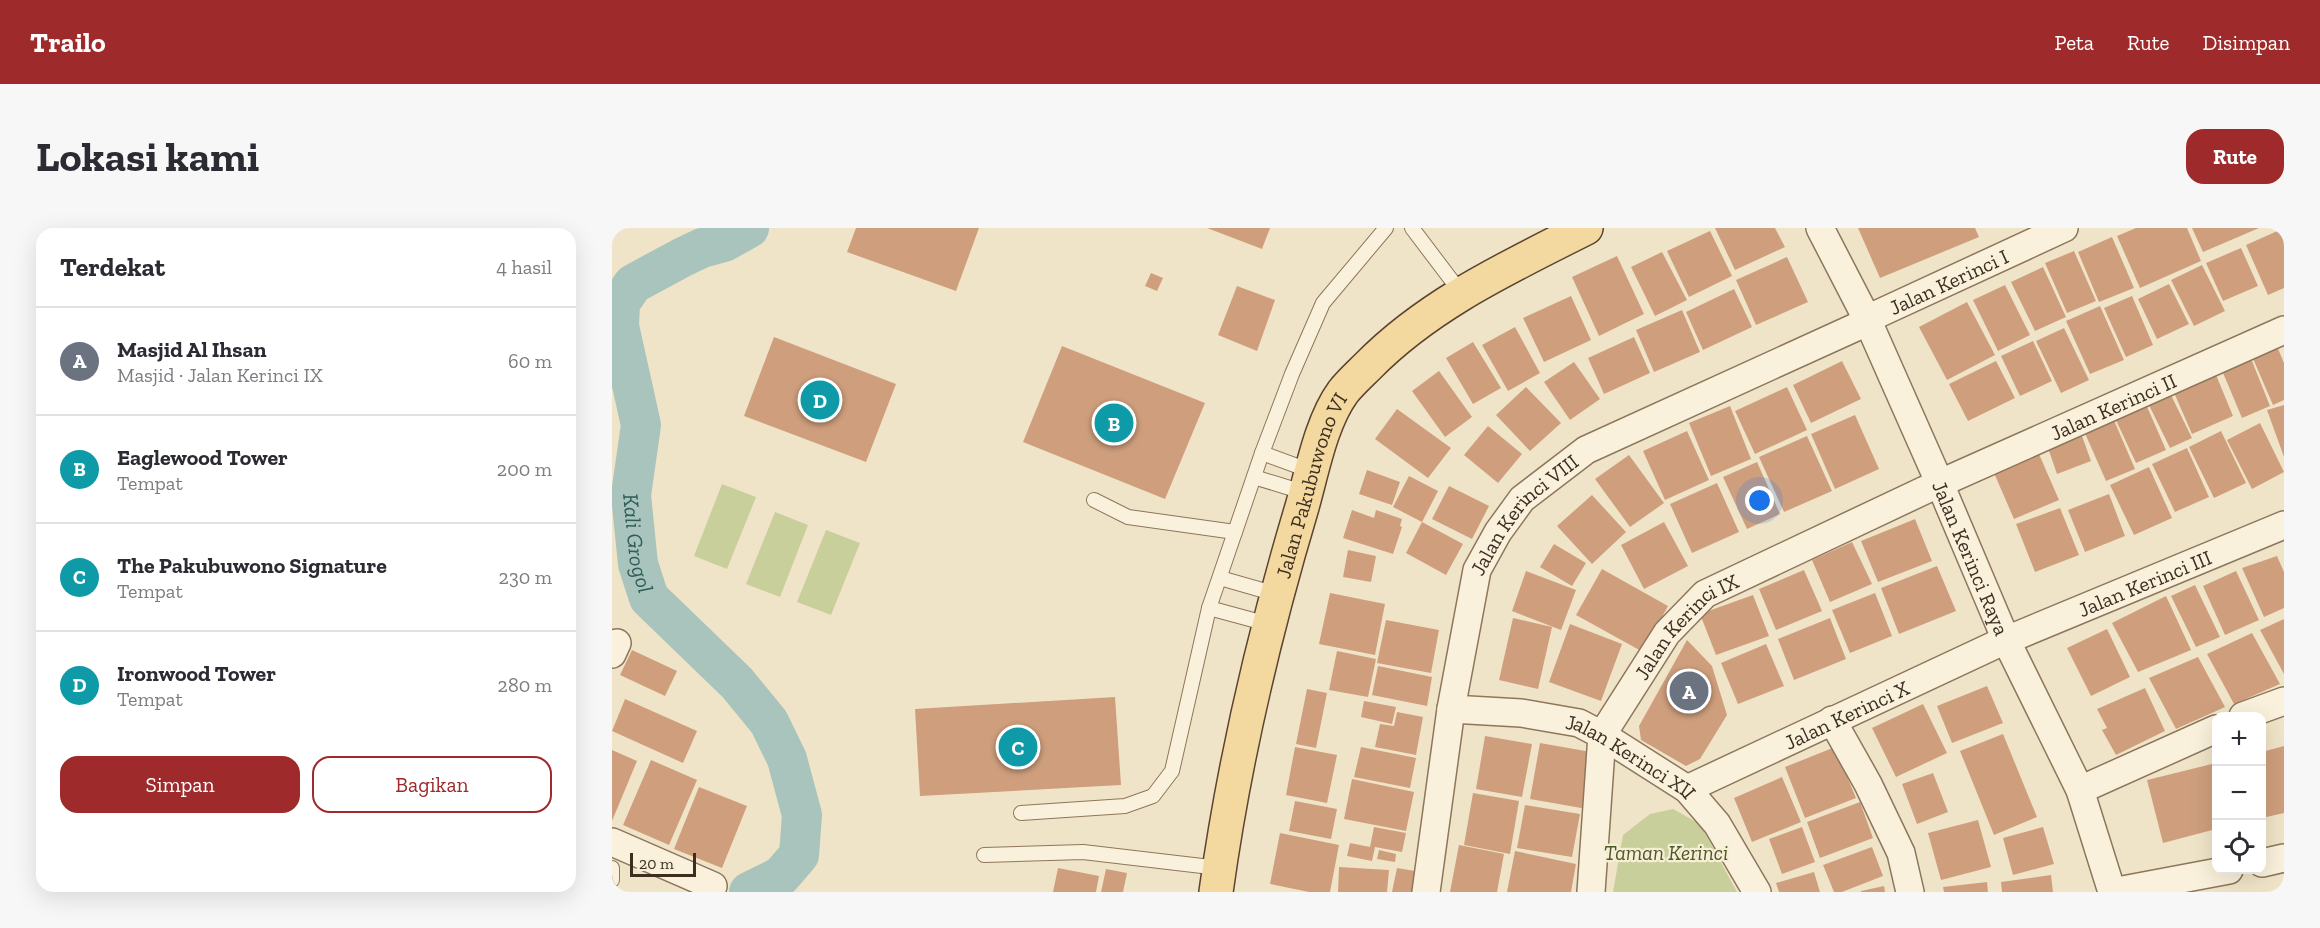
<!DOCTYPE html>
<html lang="id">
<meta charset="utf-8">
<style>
body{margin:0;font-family:"Zilla Slab",serif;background:#f7f7f7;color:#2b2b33}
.controls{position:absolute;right:18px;bottom:18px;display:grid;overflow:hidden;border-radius:12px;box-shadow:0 6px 24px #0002}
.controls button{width:54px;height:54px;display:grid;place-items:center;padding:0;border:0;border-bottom:2px solid #e1e1e2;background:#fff;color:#2b2b33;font:30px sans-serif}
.scale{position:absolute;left:18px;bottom:15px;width:66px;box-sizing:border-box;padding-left:6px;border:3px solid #3d2e20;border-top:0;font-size:16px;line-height:21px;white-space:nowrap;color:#3d2e20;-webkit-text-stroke:4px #f7eed8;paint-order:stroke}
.you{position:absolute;left:1148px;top:273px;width:21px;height:21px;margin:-15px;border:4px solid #fff;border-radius:50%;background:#1a73e8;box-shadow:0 0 0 9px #1a73e833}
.badge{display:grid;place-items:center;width:39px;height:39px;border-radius:50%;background:#9e2a2b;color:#fff;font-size:20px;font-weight:700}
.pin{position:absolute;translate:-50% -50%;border:3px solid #fff;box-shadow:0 2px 6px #0006}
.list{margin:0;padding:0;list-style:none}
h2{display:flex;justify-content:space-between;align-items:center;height:78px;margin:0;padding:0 24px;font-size:26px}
h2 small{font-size:20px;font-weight:400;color:#7c7c81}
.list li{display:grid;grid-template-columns:39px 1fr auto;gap:18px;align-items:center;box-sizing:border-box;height:108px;padding:0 24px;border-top:2px solid #e1e1e2}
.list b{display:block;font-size:22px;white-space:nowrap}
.list p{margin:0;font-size:20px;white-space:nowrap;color:#7c7c81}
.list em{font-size:20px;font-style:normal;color:#7c7c81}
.actions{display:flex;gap:12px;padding:18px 24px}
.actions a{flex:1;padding:14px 0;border:2px solid #9e2a2b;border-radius:18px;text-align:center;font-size:21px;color:#9e2a2b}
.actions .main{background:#9e2a2b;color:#fff}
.icon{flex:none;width:33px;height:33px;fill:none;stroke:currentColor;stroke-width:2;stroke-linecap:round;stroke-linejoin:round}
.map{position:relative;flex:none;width:1672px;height:664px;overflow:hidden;border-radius:18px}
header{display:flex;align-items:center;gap:36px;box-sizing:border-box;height:84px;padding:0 30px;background:#9e2a2b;color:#fff}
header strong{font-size:28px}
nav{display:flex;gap:33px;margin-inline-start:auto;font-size:21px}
.intro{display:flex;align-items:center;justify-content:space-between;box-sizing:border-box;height:144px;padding:0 36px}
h1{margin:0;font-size:42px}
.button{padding:15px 27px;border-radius:18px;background:#9e2a2b;color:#fff;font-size:21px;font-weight:700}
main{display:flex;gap:36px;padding:0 36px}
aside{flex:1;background:#fff;border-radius:18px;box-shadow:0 6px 24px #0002}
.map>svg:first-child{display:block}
.green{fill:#c9cf9b}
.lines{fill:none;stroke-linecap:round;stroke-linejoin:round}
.river{stroke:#a9c4bc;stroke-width:40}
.building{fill:#cf9f7d}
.lane-casing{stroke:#8d765c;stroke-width:16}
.street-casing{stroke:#8d765c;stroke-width:30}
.primary-casing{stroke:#5b4430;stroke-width:36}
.lane{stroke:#faf1dc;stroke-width:14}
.street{stroke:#faf1dc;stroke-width:27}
.primary{stroke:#f3d9a0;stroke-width:33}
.labels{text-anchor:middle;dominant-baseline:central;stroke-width:4.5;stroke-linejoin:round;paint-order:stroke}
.street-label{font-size:21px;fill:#3d2e20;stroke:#f7eed8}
.park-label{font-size:21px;font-style:italic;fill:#4d5a26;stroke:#f7eed8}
.water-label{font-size:22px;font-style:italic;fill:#2f5d5a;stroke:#f7eed8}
</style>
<header>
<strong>Trailo</strong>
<nav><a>Peta</a><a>Rute</a><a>Disimpan</a></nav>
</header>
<div class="intro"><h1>Lokasi kami</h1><a class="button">Rute</a></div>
<main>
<aside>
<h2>Terdekat<small>4 hasil</small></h2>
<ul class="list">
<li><span class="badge" style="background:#6b7280">A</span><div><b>Masjid Al Ihsan</b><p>Masjid · Jalan Kerinci IX</p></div><em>60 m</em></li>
<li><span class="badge" style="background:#0f9aa8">B</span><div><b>Eaglewood Tower</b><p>Tempat</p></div><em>200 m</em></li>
<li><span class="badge" style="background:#0f9aa8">C</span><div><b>The Pakubuwono Signature</b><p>Tempat</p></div><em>230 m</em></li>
<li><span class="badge" style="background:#0f9aa8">D</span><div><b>Ironwood Tower</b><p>Tempat</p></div><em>280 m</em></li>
</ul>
<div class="actions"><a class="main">Simpan</a><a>Bagikan</a></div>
</aside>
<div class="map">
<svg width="1672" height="664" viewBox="0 0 1672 664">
<rect width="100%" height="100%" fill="#f0e4c8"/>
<g class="green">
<path d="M 110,256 L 144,269 L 115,341 L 82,328 Z"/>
<path d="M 163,284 L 196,297 L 168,369 L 134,356 Z"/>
<path d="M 214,302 L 248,315 L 219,387 L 185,374 Z"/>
<path d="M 1061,581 L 1088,596 L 1125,664 L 1001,664 L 1011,607 L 1038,586 Z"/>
</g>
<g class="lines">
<path class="river" id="s1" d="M 137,0 L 112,14 L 90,20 L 71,29 L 21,56 L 8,75 L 7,98 L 29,197 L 19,267 L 26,336 L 37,370 L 125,455 L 157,494 L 175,531 L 190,587 L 187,627 L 169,648 L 137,664"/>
</g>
<g class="building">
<path d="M 244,0 L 367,0 L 344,63 L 235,24 Z"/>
<path d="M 595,0 L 658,0 L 650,21 Z"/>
<path d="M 1103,0 L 1163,0 L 1173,19 L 1123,42 Z"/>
<path d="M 1246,0 L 1363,0 L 1367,9 L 1268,50 Z"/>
<path d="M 1524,0 L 1575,0 L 1589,33 L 1528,60 L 1505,8 Z"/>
<path d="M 1580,0 L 1647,0 L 1591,24 Z"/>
<path d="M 1672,0 L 1672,60 L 1656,67 L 1634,17 Z"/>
<path d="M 1098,3 L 1120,48 L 1077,69 L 1055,23 Z"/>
<path d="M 1500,9 L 1522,60 L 1487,74 L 1466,24 Z"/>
<path d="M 1629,20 L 1646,58 L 1611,73 L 1594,35 Z"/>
<path d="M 1462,23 L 1484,73 L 1455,85 L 1433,35 Z"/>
<path d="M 1050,24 L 1075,72 L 1043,88 L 1019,39 Z"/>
<path d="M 1005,28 L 1032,86 L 987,108 L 960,49 Z"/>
<path d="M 1175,29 L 1196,74 L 1144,97 L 1124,52 Z"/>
<path d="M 1590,37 L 1613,83 L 1582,98 L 1559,52 Z"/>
<path d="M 1431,39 L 1454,89 L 1423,103 L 1399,54 Z"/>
<path d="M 539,45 L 551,50 L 545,63 L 533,58 Z"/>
<path d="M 1557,56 L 1577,96 L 1545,111 L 1526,71 Z"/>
<path d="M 1393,57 L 1418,107 L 1386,123 L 1361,72 Z"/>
<path d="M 625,58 L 663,72 L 645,123 L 606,107 Z"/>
<path d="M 1122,61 L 1140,99 L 1091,122 L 1074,84 Z"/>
<path d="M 959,68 L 979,112 L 932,134 L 911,90 Z"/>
<path d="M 1520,68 L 1541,117 L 1514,129 L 1492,80 Z"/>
<path d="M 1355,74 L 1383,127 L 1335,152 L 1307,99 Z"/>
<path d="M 1488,78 L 1512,132 L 1478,146 L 1454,93 Z"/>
<path d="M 1070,82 L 1088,124 L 1042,144 L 1024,102 Z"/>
<path d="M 903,99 L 928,145 L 896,163 L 870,117 Z"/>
<path d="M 1452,100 L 1477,152 L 1449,165 L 1424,113 Z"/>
<path d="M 162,109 L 284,156 L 254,234 L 132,188 Z"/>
<path d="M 1022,109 L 1038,145 L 992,166 L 976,130 Z"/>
<path d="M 1421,113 L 1440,153 L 1408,168 L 1389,128 Z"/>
<path d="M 861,114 L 889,160 L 861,176 L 834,130 Z"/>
<path d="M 1664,116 L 1672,135 L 1672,172 L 1661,177 L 1639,126 Z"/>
<path d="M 450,118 L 593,175 L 553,271 L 411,214 Z"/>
<path d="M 1638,128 L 1658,178 L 1630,190 L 1609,140 Z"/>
<path d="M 1230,133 L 1249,171 L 1199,195 L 1181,157 Z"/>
<path d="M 1384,133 L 1403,170 L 1356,193 L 1337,156 Z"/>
<path d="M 962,134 L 988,171 L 958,192 L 932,154 Z"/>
<path d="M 1602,142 L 1621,188 L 1580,206 L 1560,160 Z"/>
<path d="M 827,143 L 860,189 L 833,209 L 800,163 Z"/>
<path d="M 914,159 L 949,195 L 918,223 L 884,187 Z"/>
<path d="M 1175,159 L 1195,202 L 1143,226 L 1123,183 Z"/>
<path d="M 1557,163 L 1580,210 L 1558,220 L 1535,173 Z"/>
<path d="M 1533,174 L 1554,222 L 1524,235 L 1502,188 Z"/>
<path d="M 1672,177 L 1672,229 L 1655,182 Z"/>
<path d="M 1118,178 L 1139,231 L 1099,248 L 1077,195 Z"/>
<path d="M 785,181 L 839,220 L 816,250 L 763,211 Z"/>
<path d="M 1243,187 L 1267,241 L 1223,261 L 1199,206 Z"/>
<path d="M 1501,190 L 1523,241 L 1494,253 L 1472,203 Z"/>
<path d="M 1648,195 L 1672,244 L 1640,261 L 1615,212 Z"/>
<path d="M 876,198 L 910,226 L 886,255 L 852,227 Z"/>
<path d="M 1075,203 L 1097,252 L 1053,272 L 1031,223 Z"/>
<path d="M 1609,203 L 1634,255 L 1602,270 L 1577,219 Z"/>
<path d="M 1195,208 L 1220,263 L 1172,284 L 1147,229 Z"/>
<path d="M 1470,208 L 1479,233 L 1445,246 L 1436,220 Z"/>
<path d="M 1575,220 L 1597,269 L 1563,284 L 1540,236 Z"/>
<path d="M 1427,226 L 1447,272 L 1402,291 L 1382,245 Z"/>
<path d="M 1017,227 L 1052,275 L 1018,299 L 983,251 Z"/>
<path d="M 1145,234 L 1168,286 L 1135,301 L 1111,249 Z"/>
<path d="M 1537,239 L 1560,290 L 1522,307 L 1498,257 Z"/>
<path d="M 755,242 L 788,254 L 780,277 L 747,266 Z"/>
<path d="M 797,248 L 826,263 L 810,294 L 781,279 Z"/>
<path d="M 1105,255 L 1127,304 L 1080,325 L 1058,276 Z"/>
<path d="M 837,258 L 877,278 L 860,311 L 820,291 Z"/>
<path d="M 1497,266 L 1513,308 L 1473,324 L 1456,282 Z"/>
<path d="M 980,267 L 1014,304 L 980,336 L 945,298 Z"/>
<path d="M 1448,280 L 1467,327 L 1423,344 L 1404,296 Z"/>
<path d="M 740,282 L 762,290 L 764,282 L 790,291 L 788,298 L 790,299 L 781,326 L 731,310 Z"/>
<path d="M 1303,291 L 1320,333 L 1266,354 L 1249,313 Z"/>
<path d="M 810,294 L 851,316 L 834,347 L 794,325 Z"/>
<path d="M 1052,294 L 1076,338 L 1032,361 L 1009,317 Z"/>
<path d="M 1240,314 L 1260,356 L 1218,374 L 1200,332 Z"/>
<path d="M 942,316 L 974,335 L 960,358 L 928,339 Z"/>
<path d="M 736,322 L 764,328 L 759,354 L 731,349 Z"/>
<path d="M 1665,328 L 1672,344 L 1672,380 L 1652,389 L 1630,340 Z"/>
<path d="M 1325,338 L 1344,383 L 1287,406 L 1269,360 Z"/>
<path d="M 990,341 L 1056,378 L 1031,424 L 964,387 Z"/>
<path d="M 1192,342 L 1210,383 L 1164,402 L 1147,361 Z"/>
<path d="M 914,343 L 964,362 L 949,402 L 900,383 Z"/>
<path d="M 1624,343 L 1647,392 L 1613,407 L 1591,358 Z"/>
<path d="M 1583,357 L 1608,409 L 1584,419 L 1559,368 Z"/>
<path d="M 718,365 L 773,376 L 763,427 L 707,416 Z"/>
<path d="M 1263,365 L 1280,408 L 1238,425 L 1220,382 Z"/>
<path d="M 1141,367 L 1157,408 L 1104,427 L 1088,386 Z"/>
<path d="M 1554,368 L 1579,422 L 1526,444 L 1500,395 Z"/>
<path d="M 901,390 L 940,399 L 926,461 L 887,452 Z"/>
<path d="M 1218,390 L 1234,431 L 1182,452 L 1166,411 Z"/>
<path d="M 1672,391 L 1672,446 L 1648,402 Z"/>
<path d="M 774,392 L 827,402 L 819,445 L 765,435 Z"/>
<path d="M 958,396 L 1010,416 L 989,473 L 937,454 Z"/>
<path d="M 1495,401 L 1518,449 L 1479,468 L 1455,420 Z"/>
<path d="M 1640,405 L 1668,456 L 1622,476 L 1595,426 Z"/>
<path d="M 1075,412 L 1100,438 L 1115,487 L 1088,531 L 1074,538 L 1029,512 L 1027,498 Z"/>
<path d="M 1154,416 L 1172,458 L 1126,476 L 1109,435 Z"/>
<path d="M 20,422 L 65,443 L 53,468 L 8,447 Z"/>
<path d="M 725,423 L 764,431 L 756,469 L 717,462 Z"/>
<path d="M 1586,429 L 1613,479 L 1564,501 L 1537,450 Z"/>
<path d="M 766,438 L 820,449 L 815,478 L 760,467 Z"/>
<path d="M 1375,458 L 1391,495 L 1340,515 L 1325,478 Z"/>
<path d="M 1533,460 L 1553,503 L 1504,527 L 1490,502 L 1495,500 L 1485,481 Z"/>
<path d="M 695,461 L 715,465 L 704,520 L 684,516 Z"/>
<path d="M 503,469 L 509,557 L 308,568 L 303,481 Z"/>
<path d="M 13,471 L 85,503 L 71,535 L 0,503 Z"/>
<path d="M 752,473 L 784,479 L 780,496 L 749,489 Z"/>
<path d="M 1311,476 L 1335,525 L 1284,549 L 1260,500 Z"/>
<path d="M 785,484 L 811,489 L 804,527 L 763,519 L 768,496 L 782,498 Z"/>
<path d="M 1391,506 L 1425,589 L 1382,607 L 1348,523 Z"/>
<path d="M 873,508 L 920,516 L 910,569 L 864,561 Z"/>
<path d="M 928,515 L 985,525 L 975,581 L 918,571 Z"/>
<path d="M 1672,518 L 1672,585 L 1650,590 L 1650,524 Z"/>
<path d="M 683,519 L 725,527 L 715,575 L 674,567 Z"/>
<path d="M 749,519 L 804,530 L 798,560 L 742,549 Z"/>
<path d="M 1223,519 L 1244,570 L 1193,590 L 1173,539 Z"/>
<path d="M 0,522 L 25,533 L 0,593 Z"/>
<path d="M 39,532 L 85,552 L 57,617 L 11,597 Z"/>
<path d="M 1604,535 L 1604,601 L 1551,615 L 1535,552 Z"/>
<path d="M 1321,545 L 1336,584 L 1305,596 L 1290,556 Z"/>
<path d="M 1170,549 L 1189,594 L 1140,614 L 1122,570 Z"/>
<path d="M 740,551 L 802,564 L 794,603 L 732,591 Z"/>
<path d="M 87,559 L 135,578 L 110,640 L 62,621 Z"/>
<path d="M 861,565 L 907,573 L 898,626 L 852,617 Z"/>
<path d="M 683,573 L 725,581 L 719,611 L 677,603 Z"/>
<path d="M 1248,574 L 1261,610 L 1208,630 L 1195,594 Z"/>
<path d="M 913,577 L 968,586 L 960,629 L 905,620 Z"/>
<path d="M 1366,592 L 1379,639 L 1329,652 L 1316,605 Z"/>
<path d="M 762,599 L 794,605 L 790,624 L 763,619 L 760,633 L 735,628 L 738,615 L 758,619 Z"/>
<path d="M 1190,599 L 1203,634 L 1170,646 L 1157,611 Z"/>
<path d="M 1431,599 L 1442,636 L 1401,647 L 1391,610 Z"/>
<path d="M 668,605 L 727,617 L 718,664 L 697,664 L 658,656 Z"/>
<path d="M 847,617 L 892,626 L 885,664 L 838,664 Z"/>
<path d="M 1260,619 L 1271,648 L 1230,664 L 1222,664 L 1211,637 Z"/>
<path d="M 767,622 L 784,626 L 783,634 L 765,631 Z"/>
<path d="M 903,623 L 964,636 L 959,664 L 895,664 Z"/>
<path d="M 727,639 L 777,642 L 775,664 L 726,664 Z"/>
<path d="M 446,640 L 487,648 L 484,664 L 441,664 Z"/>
<path d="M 785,640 L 815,645 L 811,664 L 780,664 Z"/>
<path d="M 494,641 L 515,645 L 511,664 L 489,664 Z"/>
<path d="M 1202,644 L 1208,664 L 1167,664 L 1164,655 Z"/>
<path d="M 1439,647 L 1441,664 L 1390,664 L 1389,654 Z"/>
<path d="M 1375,654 L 1376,664 L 1332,664 L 1331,659 Z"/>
<path d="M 1272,658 L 1273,664 L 1249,664 L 1249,663 Z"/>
</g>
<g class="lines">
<g class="lane-casing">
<g id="lane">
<path d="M 800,0 L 850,66"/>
<path d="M 650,225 L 699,243"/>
<path d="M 642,249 L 694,265"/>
<path d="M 482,272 L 516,289 L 623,304"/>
<path d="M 608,350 L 664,366"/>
<path d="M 597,380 L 656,396"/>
<path d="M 409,585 L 513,578 L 541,568 L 560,543 L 597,380 L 650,225 L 680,146 L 711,75 L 774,0"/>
<path d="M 372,627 L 471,624 L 607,640"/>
<path d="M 0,640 L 0,652"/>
</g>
</g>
<g class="street-casing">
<g id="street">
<path id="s2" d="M 1208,0 L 1255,91 L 1328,256 L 1394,412 L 1468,562 L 1500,664"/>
<path d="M 0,426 L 5,415"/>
<path id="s3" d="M 839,481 L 909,485 L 967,495 L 990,507 L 1075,561 L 1105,596 L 1145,664"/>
<path d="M 1631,488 L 1672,473"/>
<path d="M 1220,492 L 1256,556 L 1289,625 L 1298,664"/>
<path id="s4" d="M 1075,561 L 1385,416 L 1672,297"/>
<path d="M 1468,562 L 1604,501"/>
<path d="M 0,614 L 101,658"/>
<path d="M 1650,635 L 1672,630"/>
<path id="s5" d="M 814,664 L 839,481 L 865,342 L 886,304 L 910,271 L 974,222 L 1244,99 L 1255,91 L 1452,0"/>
<path id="s6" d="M 979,664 L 990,507 L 1055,405 L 1093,366 L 1313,262 L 1672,102"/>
<path d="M 1500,664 L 1617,642"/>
</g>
</g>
<g class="primary-casing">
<g id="primary">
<path id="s7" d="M 604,664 C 622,533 652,406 690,279 C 700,244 709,194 731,164 C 738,155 748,146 756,138 C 817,76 897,39 974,0"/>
</g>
</g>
<use href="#lane" class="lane"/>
<use href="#street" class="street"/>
<use href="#primary" class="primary"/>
</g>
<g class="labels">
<g class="street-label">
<text stroke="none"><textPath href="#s5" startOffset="891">Jalan Kerinci I</textPath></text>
<text stroke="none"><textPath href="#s6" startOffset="782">Jalan Kerinci II</textPath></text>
<text stroke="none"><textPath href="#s7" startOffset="418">Jalan Pakubuwono VI</textPath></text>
<text stroke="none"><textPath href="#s5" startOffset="400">Jalan Kerinci VIII</textPath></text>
<text stroke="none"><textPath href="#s2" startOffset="363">Jalan Kerinci Raya</textPath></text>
<text stroke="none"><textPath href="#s4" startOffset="502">Jalan Kerinci III</textPath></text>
<text stroke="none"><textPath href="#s6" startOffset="297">Jalan Kerinci IX</textPath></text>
<text stroke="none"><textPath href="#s4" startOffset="176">Jalan Kerinci X</textPath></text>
<text stroke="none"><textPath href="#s3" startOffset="190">Jalan Kerinci XII</textPath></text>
</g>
<g class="park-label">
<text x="1054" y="624">Taman Kerinci</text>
</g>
<g class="water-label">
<text stroke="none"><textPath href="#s1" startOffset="396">Kali Grogol</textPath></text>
</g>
</g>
</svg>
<div class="controls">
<button>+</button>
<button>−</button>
<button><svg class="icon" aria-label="locate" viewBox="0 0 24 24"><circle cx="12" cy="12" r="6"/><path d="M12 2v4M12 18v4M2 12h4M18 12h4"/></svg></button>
</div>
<div class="scale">20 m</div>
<div class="you"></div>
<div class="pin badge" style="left:1077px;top:463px;background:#6b7280">A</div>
<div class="pin badge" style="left:502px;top:195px;background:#0f9aa8">B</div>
<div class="pin badge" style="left:406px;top:519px;background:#0f9aa8">C</div>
<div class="pin badge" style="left:208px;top:172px;background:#0f9aa8">D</div>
</div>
</main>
